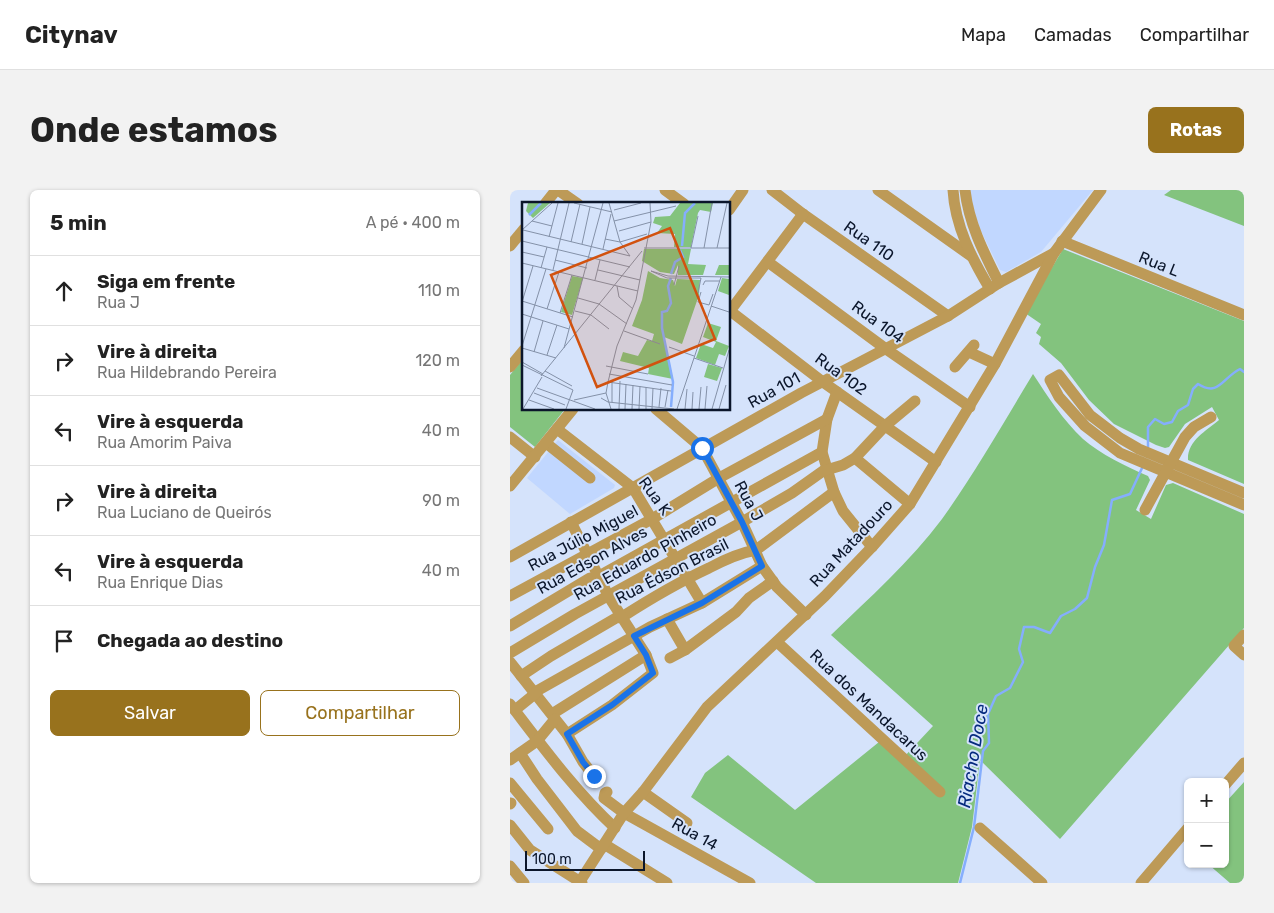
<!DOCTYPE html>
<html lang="pt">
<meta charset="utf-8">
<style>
body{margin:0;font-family:Rubik,sans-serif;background:#f2f2f2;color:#222}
.controls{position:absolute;right:15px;bottom:15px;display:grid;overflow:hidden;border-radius:8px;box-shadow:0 1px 4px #0004}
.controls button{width:45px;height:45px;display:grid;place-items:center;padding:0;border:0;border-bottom:1px solid #e0e0e0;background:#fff;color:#222;font:25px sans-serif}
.scale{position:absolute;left:15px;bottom:12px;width:120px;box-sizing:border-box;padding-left:5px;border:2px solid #0b162b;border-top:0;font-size:14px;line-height:18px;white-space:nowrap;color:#0b162b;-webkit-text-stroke:4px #d5e3fb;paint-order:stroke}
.stop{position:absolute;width:15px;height:15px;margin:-11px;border:4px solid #1a73e8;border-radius:50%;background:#fff}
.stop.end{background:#1a73e8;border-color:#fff;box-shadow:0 1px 5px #0008}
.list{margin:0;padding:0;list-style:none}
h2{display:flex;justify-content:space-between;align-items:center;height:65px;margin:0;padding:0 20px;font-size:21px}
h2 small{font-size:16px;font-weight:400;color:#767676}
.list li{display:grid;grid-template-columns:32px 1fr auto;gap:15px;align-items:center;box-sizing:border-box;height:70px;padding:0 20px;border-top:1px solid #e0e0e0}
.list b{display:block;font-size:19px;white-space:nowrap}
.list p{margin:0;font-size:16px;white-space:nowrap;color:#767676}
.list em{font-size:16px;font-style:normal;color:#767676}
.actions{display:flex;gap:10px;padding:15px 20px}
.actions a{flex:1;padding:11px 0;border:1px solid #98721d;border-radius:8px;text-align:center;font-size:18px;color:#98721d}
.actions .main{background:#98721d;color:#fff}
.icon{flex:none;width:28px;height:28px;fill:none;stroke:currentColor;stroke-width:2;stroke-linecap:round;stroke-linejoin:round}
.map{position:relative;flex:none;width:734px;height:693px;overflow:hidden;border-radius:8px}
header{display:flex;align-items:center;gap:30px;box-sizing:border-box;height:70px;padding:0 25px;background:#fff;border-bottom:1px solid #e0e0e0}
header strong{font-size:24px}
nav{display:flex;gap:28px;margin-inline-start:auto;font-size:18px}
.intro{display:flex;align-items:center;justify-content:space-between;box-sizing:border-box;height:120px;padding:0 30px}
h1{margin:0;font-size:35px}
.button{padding:12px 22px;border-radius:8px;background:#98721d;color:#fff;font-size:18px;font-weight:700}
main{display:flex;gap:30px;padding:0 30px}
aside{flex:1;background:#fff;border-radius:8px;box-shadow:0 1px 4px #0004}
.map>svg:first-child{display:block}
.built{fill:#c1d7ff}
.green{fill:#83c37e}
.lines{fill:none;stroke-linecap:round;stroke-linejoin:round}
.stream{stroke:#85aefd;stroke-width:2.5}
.minor{stroke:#bd9a57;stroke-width:11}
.route{stroke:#1a73e8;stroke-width:6}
.labels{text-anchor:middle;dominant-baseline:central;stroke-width:4;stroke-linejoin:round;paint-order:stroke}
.street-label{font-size:16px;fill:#0b162b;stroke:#d5e3fb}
.water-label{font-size:18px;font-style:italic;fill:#052a7d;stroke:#d5e3fb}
.inset-river{fill:none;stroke:#85aefd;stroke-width:2.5}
.inset-road{fill:none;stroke:#8491a8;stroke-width:1}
.view{fill:#d2520f;fill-opacity:0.15;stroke:#d2520f;stroke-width:2.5}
.inset-edge{fill:none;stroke:#0b162b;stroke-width:2.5}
</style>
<header>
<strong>Citynav</strong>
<nav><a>Mapa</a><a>Camadas</a><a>Compartilhar</a></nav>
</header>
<div class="intro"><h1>Onde estamos</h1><a class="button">Rotas</a></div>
<main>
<aside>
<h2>5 min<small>A pé · 400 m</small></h2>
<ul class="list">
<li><svg class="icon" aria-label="ahead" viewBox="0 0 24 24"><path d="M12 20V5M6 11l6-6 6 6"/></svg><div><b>Siga em frente</b><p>Rua J</p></div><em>110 m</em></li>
<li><svg class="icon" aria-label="right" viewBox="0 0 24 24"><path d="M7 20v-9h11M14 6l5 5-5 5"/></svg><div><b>Vire à direita</b><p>Rua Hildebrando Pereira</p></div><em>120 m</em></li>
<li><svg class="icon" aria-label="left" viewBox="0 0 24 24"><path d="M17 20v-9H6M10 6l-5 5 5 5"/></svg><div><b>Vire à esquerda</b><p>Rua Amorim Paiva</p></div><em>40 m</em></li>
<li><svg class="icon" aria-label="right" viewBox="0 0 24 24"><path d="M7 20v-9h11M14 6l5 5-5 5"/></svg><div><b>Vire à direita</b><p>Rua Luciano de Queirós</p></div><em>90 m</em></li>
<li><svg class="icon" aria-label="left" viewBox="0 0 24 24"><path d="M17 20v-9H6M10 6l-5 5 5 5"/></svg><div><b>Vire à esquerda</b><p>Rua Enrique Dias</p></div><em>40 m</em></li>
<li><svg class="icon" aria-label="arrive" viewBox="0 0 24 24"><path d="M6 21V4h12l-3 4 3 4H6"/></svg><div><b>Chegada ao destino</b></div></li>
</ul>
<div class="actions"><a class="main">Salvar</a><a>Compartilhar</a></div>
</aside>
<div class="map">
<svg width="734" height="693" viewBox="0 0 734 693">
<rect width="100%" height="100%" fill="#d5e3fb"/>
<g class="built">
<path d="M 460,0 L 583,0 L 531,62 L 496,82 L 490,80 L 470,39 L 464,22 Z"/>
<path d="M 48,250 L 105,295 L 104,298 L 60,324 L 17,288 Z"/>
</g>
<g class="green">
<path d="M 661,0 L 734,0 L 734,36 L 654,5 Z"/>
<path d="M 553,59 L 734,131 L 734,294 L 678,270 C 677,251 696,241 709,230 L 702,217 L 675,234 L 659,257 L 655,258 L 646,255 L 604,234 L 579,210 L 551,173 L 529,154 L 531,147 L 526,143 L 531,134 L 515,123 Z"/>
<path d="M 14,168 L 14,219 L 55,219 L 25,257 L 0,237 L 0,185 Z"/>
<path d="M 523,184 C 538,207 553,230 573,249 C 590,264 617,277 638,286 L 640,290 L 626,320 L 641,329 L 656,295 L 663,293 L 734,324 L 734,438 L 550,649 L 470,570 L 462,637 L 448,693 L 306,693 L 181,607 L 195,583 L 218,565 L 285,620 L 369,552 L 393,568 L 423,536 L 321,445 C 359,408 400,372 432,329 C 465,283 494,232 523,184 Z"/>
<path d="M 734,592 L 734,693 L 720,693 L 698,674 L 715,674 L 715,613 Z"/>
</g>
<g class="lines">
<g class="stream">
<path d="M 638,259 L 638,237 L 645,229 L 654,234 L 662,232 L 668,221 L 678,215 L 683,199 L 688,194 C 709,207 712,188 730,179 L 734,182"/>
<path d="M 450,693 L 464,637 L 473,561 L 479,553 L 478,524 L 486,506 L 500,498 L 513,472 L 509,459 L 514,437 L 524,437 L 540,443 L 551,426 L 565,419 L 577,408 L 585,377 L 594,355 L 602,310 L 620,304 L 633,276"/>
</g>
<g class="minor">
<path d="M 48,0 L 68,14"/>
<path d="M 155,0 L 174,14"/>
<path d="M 262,0 L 293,24 L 438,126"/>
<path d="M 368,0 L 461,66"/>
<path d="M 443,0 C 445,36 462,69 480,99"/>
<path d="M 455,0 C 459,34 474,63 489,93"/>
<path d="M 35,14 L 46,0"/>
<path d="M 219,20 L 233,0"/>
<path d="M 552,51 L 734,125"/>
<path d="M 0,56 L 14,39"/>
<path d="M 258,72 L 376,159 L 460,217"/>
<path d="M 219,120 L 313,192 L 426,272"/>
<path d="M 220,121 L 293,24"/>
<path d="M 459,162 L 485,174"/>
<path d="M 0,177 L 14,160"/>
<path d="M 445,177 L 464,155"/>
<path d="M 327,202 L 317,229 L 312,262 L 324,302 L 333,321 L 362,357"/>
<path d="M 146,219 L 192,258 L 232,332 L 252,376 L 267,397 L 296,425"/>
<path d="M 47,239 L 123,298 L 192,413"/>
<path d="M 0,247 L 25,267"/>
<path d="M 36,253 L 80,288"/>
<path d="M 345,268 L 400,314"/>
<path d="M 0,296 L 63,219"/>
<path d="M 734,303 L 629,259 L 610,248 L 580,225 L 549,185 L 540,190 L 549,207 L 575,236 L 610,263 L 734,315"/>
<path d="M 635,320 L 675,247 L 684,237 L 701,227"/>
<path d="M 0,367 L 291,203 L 438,126 L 489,93 L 544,63"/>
<path d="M 0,406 L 142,329 L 209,288 L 317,229"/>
<path d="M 157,429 L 175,460"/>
<path d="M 0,436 L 80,388 L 89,386 L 312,262"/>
<path d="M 734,445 L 724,456 L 734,465"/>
<path d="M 267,452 L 430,602"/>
<path d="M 0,463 L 65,424 L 232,332 L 282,303 L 313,281 L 333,275 L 345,268 L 375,236 L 405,211"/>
<path d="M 160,468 L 175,460 L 226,422 L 239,408 L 263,391"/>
<path d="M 0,472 L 57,544 L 73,572 L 84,586"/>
<path d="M 11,486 L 41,466 L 106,428 L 112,427 C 140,409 169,392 199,378 C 214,370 229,363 246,360 L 324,302"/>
<path d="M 25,502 L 140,437 L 192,413 L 252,376"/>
<path d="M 0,514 C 33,557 65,601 105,638"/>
<path d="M 5,520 L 26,503"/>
<path d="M 42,524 L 136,465"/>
<path d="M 57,544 L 102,515 L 143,483 L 136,465 L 99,407 L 61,332"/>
<path d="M 10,563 L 27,589 L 67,641 L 91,659"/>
<path d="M 0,570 L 27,551 L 45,529"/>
<path d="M 0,593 L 38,639"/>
<path d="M 715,595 L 734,573"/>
<path d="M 97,602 L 95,603 L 94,608 L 114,623 L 240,693"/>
<path d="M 133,602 L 177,633"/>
<path d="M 0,614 L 1,613"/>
<path d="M 0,635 L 20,660 L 72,693"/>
<path d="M 470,638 L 532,693"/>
<path d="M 94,654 L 157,693"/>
<path d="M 0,676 L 14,693"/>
<path d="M 69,693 L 114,623 L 133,602 L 197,517 L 315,406 L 362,357 L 400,314 L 485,174 L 544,63 L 591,0"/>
<path d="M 631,693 L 678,638"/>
</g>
</g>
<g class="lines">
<path class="route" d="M 84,586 L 73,572 L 57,544 L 102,515 L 143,483 L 136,465 L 124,446 L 192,413 L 252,376 L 232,332 L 192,258"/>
</g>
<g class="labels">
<g class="street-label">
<text transform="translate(359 51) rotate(35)">Rua 110</text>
<text transform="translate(649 74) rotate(22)">Rua L</text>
<text transform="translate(368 132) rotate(36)">Rua 104</text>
<text transform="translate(331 184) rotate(36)">Rua 102</text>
<text transform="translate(264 200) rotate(-29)">Rua 101</text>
<text transform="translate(145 306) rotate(54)">Rua K</text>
<text transform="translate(239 311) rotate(62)">Rua J</text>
<text transform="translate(73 348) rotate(-28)">Rua Júlio Miguel</text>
<text transform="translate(341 353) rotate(-47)">Rua Matadouro</text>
<text transform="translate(135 367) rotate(-29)">Rua Eduardo Pinheiro</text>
<text transform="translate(82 370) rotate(-29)">Rua Edson Alves</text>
<text transform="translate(162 381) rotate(-27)">Rua Édson Brasil</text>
<text transform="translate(359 515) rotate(43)">Rua dos Mandacarus</text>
<text transform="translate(185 644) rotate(29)">Rua 14</text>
</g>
<g class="water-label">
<text transform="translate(463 566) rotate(-80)">Riacho Doce</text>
</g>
</g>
<g transform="translate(12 12)">
<rect width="208" height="208" fill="#d5e3fb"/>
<path d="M 6,1 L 28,1 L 11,16 L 4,9 ZM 158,1 L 191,1 L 189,10 L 178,8 L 176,11 L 169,45 L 152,45 L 153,32 L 135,31 L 140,24 L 131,21 L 133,15 L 148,14 ZM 122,47 L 169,47 L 166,62 L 184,63 L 181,73 L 156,73 L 156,63 L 152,72 L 138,70 L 120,59 ZM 197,63 L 207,63 L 207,73 L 193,73 ZM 126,69 L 138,76 L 151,78 L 153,84 L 155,77 L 178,78 L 177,93 L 160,142 L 142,135 L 151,177 L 126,172 L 127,166 L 98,159 L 101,150 L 116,154 L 125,138 L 130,139 L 132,132 L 110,124 L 120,98 ZM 50,74 L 61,76 L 50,113 L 39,110 ZM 200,76 L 207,77 L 207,93 L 196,89 ZM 186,121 L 199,125 L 194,139 L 207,144 L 203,154 L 197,152 L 193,163 L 174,156 L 179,142 L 191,146 L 194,140 L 181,135 ZM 186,162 L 200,166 L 195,179 L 182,175 Z" fill="#83c37e"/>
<path class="inset-river" d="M 7,13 L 19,1M 160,44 L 163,11 L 173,1M 149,72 L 153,60 L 161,55 L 158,48M 149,76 L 146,84 L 149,101 L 145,109 L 140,110 L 140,126 L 151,180 L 149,205"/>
<path class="inset-road" d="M 52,1 L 90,10M 87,1 L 98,40 L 108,54M 92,8 L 119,1M 10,19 L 30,24M 92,19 L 154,4M 0,28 L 30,1M 1,28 L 108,54M 97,29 L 129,20M 27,35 L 36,1M 83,37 L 98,40 L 125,32M 0,39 L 108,65M 49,40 L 58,2M 60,42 L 68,5M 122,46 L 207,46M 169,46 L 176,14M 182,46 L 190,1M 195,46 L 205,1M 81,47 L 89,12M 0,50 L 22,55M 33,58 L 65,66M 0,61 L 116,89M 19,66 L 25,45M 31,68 L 47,1M 76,68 L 118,78M 73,78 L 78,58M 152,83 L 157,64M 181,83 L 183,79 L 198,79M 95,84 L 97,95 L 111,107M 179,90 L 176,100 L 187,103 L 191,92M 176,91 L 179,76 L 145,76 L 129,69 L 146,74 L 207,75M 56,96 L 77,102 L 105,122M 0,99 L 51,115M 0,100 L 11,64M 189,104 L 207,110M 25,107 L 37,70M 53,109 L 69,113 L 87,127M 38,111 L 50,73M 0,112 L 47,127M 102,129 L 138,142M 0,144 L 24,67M 147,145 L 172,154M 0,146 L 34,156M 42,146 L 81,1M 12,150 L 21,119M 25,153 L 35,123M 172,156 L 201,166M 0,160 L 21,172M 0,163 L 51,188M 84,164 L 126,172M 23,169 L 50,184M 87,172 L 150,183M 19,174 L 120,49M 86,180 L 149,189M 15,186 L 73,207M 12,191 L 43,203M 79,196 L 86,200 L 152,207M 7,198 L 32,207M 52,198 L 84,191M 90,200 L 90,180M 137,205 L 139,186M 143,205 L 146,188M 1,207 L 20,175M 44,207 L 51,188M 89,207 L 84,191 L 86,180 L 95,144 L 114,98 L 129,20 L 128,1M 97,207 L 98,179M 103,207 L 104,182M 110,207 L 111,183M 117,207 L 118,184M 124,207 L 124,185M 130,207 L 131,186M 155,207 L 199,75M 163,207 L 165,187M 170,207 L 171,190M 177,207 L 179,185M 183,207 L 185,184M 190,207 L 207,148M 197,207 L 204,183"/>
<path class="view" d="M 148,26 L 193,137 L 75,185 L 29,73 Z"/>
<rect width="208" height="208" class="inset-edge"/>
</g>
</svg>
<div class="controls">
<button>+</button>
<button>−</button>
</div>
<div class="scale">100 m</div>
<div class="stop" style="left:192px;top:258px"></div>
<div class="stop end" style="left:84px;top:586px"></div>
</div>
</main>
